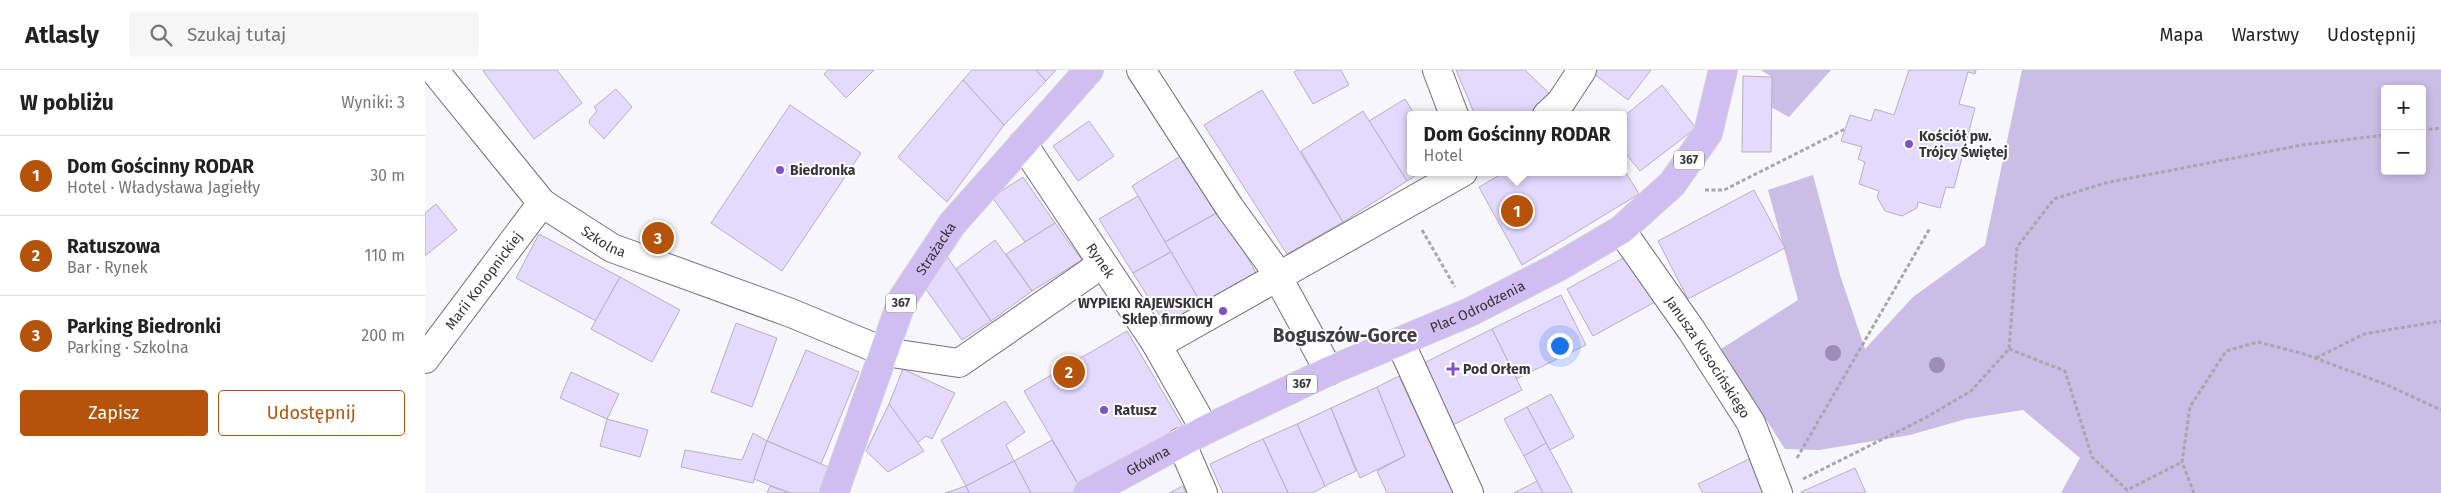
<!DOCTYPE html>
<html lang="pl">
<meta charset="utf-8">
<style>
body{margin:0;font-family:"Fira Sans",sans-serif;background:#f6f6f6;color:#222}
.controls{position:absolute;right:15px;top:15px;display:grid;overflow:hidden;border-radius:5px;box-shadow:0 2px 8px #0003}
.controls button{width:45px;height:45px;display:grid;place-items:center;padding:0;border:0;border-bottom:1px solid #e0e0e0;background:#fff;color:#222;font:25px sans-serif}
.you{position:absolute;left:1134px;top:275px;width:18px;height:18px;margin:-12px;border:4px solid #fff;border-radius:50%;background:#1a73e8;box-shadow:0 0 0 8px #1a73e833}
.badge{display:grid;place-items:center;width:32px;height:32px;border-radius:50%;background:#b45309;color:#fff;font-size:16px;font-weight:700}
.pin{position:absolute;translate:-50% -50%;border:2px solid #fff;box-shadow:0 1px 5px #0006}
.popup{position:absolute;left:982px;top:41px;width:220px;height:65px;box-sizing:border-box;display:grid;place-content:center;border-radius:5px;background:#fff;filter:drop-shadow(0 1px 4px #0005);font-size:16px;white-space:nowrap;color:#767676}
.popup b{font-size:19px;color:#222}
.popup::after{content:'';position:absolute;left:50%;top:100%;margin-left:-10px;border:10px solid transparent;border-top-color:#fff}
.list{margin:0;padding:0;list-style:none}
h2{display:flex;justify-content:space-between;align-items:center;height:65px;margin:0;padding:0 20px;font-size:21px}
h2 small{font-size:16px;font-weight:400;color:#767676}
.list li{display:grid;grid-template-columns:32px 1fr auto;gap:15px;align-items:center;box-sizing:border-box;height:80px;padding:0 20px;border-top:1px solid #e0e0e0}
.list b{display:block;font-size:19px;white-space:nowrap}
.list p{margin:0;font-size:16px;white-space:nowrap;color:#767676}
.list em{font-size:16px;font-style:normal;color:#767676}
.actions{display:flex;gap:10px;padding:15px 20px}
.actions a{flex:1;padding:11px 0;border:1px solid #b45309;border-radius:5px;text-align:center;font-size:18px;color:#b45309}
.actions .main{background:#b45309;color:#fff}
.icon{flex:none;width:28px;height:28px;fill:none;stroke:currentColor;stroke-width:2;stroke-linecap:round;stroke-linejoin:round}
.map{position:relative;flex:none;width:2016px;height:423px;overflow:hidden}
header{display:flex;align-items:center;gap:30px;box-sizing:border-box;height:70px;padding:0 25px;background:#fff;border-bottom:1px solid #e0e0e0}
header strong{font-size:24px}
nav{display:flex;gap:28px;margin-inline-start:auto;font-size:18px}
.search{width:350px;height:45px;background:#f6f6f6;display:flex;align-items:center;gap:12px;box-sizing:border-box;padding:0 18px;border-radius:5px;color:#767676;font-size:19px}
main{display:flex}
aside{flex:1;background:#fff}
.map>svg:first-child{display:block}
.green{fill:#cabde6;fill-rule:evenodd}
.building{fill:#e4d9fe;stroke:#b5b2bd}
.lines{fill:none;stroke-linecap:round;stroke-linejoin:round}
.minor-casing{stroke:#726f79;stroke-width:30}
.major-casing{stroke:#d3d2d3;stroke-width:30}
.path{stroke:#a9a7ae;stroke-width:3;stroke-dasharray:4 2.5;stroke-linecap:butt}
.minor{stroke:#fff;stroke-width:28}
.major{stroke:#d0bef2;stroke-width:28}
.tree{fill:#9d8cb7}
.poi-dot{fill:#8150c9;stroke:#fff;stroke-width:2}
.labels{text-anchor:middle;dominant-baseline:central;stroke-width:4;stroke-linejoin:round;paint-order:stroke}
.shield{fill:#fff;stroke:#727174;stroke-width:1}
.shield-label{font-size:12px;font-weight:bold;fill:#363439}
.poi-label{font-size:14px;font-weight:bold;fill:#363439;stroke:#fff;text-anchor:start}
.street-label{font-size:14px;fill:#363439;stroke:#fff}
.district-label{font-size:19px;font-weight:bold;fill:#3f3c46;stroke:#fff}
</style>
<header>
<strong>Atlasly</strong>
<div class="search"><svg class="icon" aria-label="search" viewBox="0 0 24 24"><circle cx="10" cy="10" r="6"/><path d="M15 15l6 6"/></svg>Szukaj tutaj</div>
<nav><a>Mapa</a><a>Warstwy</a><a>Udostępnij</a></nav>
</header>
<main>
<aside>
<h2>W pobliżu<small>Wyniki: 3</small></h2>
<ul class="list">
<li><span class="badge">1</span><div><b>Dom Gościnny RODAR</b><p>Hotel · Władysława Jagiełły</p></div><em>30 m</em></li>
<li><span class="badge">2</span><div><b>Ratuszowa</b><p>Bar · Rynek</p></div><em>110 m</em></li>
<li><span class="badge">3</span><div><b>Parking Biedronki</b><p>Parking · Szkolna</p></div><em>200 m</em></li>
</ul>
<div class="actions"><a class="main">Zapisz</a><a>Udostępnij</a></div>
</aside>
<div class="map">
<svg width="2016" height="423" viewBox="0 0 2016 423">
<rect width="100%" height="100%" fill="#f8f6fd"/>
<g class="green">
<path d="M 1336,0 L 1406,0 L 1364,47 L 1346,37 L 1347,7 Z"/>
<path d="M 1597,0 L 2016,0 L 2016,423 L 1636,423 L 1655,388 L 1598,340 L 1541,349 L 1485,365 L 1394,380 L 1360,379 L 1296,279 L 1373,230 L 1343,120 L 1388,105 L 1415,205 L 1440,279 L 1488,227 L 1560,175 ZM 1960,19 L 1997,19 L 1997,101 L 1960,101 Z"/>
</g>
<g class="building">
<path d="M 59,0 L 132,0 L 157,33 L 109,69 L 58,1 Z"/>
<path d="M 403,0 L 449,0 L 421,28 L 399,4 Z"/>
<path d="M 547,0 L 611,0 L 621,11 L 579,55 L 538,10 Z"/>
<path d="M 611,0 L 631,0 L 621,11 Z"/>
<path d="M 873,0 L 916,0 L 924,15 L 888,34 L 869,2 Z"/>
<path d="M 1031,0 L 1100,0 L 1128,27 L 1112,45 L 1050,45 Z"/>
<path d="M 1170,0 L 1226,0 L 1203,30 L 1168,3 Z"/>
<path d="M 1484,0 L 1551,0 L 1550,4 L 1543,2 L 1534,34 L 1550,38 L 1529,118 L 1521,117 L 1515,138 L 1493,132 L 1492,138 L 1477,146 L 1460,141 L 1452,127 L 1454,121 L 1434,114 L 1440,92 L 1433,89 L 1437,77 L 1416,71 L 1425,45 L 1446,51 L 1450,39 L 1469,45 Z"/>
<path d="M 1318,6 L 1347,7 L 1346,82 L 1317,82 Z"/>
<path d="M 538,10 L 579,55 L 522,132 L 473,87 Z"/>
<path d="M 1237,15 L 1271,58 L 1215,101 L 1198,80 L 1198,47 Z"/>
<path d="M 191,19 L 207,37 L 179,69 L 164,53 L 165,49 L 172,41 L 169,37 Z"/>
<path d="M 837,20 L 918,152 L 862,184 L 779,55 Z"/>
<path d="M 980,29 L 990,45 L 986,45 L 986,102 L 996,102 L 982,111 L 944,51 Z"/>
<path d="M 365,35 L 436,83 L 357,201 L 286,153 Z"/>
<path d="M 938,41 L 982,111 L 918,152 L 876,81 Z"/>
<path d="M 664,51 L 689,86 L 653,111 L 628,76 Z"/>
<path d="M 762,82 L 797,140 L 740,172 L 707,116 Z"/>
<path d="M 1198,98 L 1214,124 L 1097,195 L 1054,117 L 1080,102 L 1131,102 L 1132,106 L 1139,102 L 1198,102 Z"/>
<path d="M 598,107 L 630,153 L 600,172 L 567,127 Z"/>
<path d="M 1329,120 L 1360,178 L 1263,229 L 1233,171 Z"/>
<path d="M 713,126 L 746,182 L 708,203 L 674,149 Z"/>
<path d="M 11,134 L 32,160 L 0,186 L 0,143 Z"/>
<path d="M 797,140 L 831,203 L 776,233 L 740,172 Z"/>
<path d="M 630,153 L 657,190 L 607,221 L 581,184 Z"/>
<path d="M 114,164 L 195,207 L 171,251 L 91,208 Z"/>
<path d="M 570,170 L 607,221 L 566,251 L 531,199 Z"/>
<path d="M 517,179 L 566,251 L 537,270 L 498,215 Z"/>
<path d="M 746,182 L 776,233 L 740,254 L 708,203 Z"/>
<path d="M 1206,184 L 1232,231 L 1168,266 L 1142,219 Z"/>
<path d="M 195,207 L 255,240 L 227,292 L 166,259 Z"/>
<path d="M 1136,225 L 1161,275 L 1091,309 L 1067,259 Z"/>
<path d="M 311,253 L 352,268 L 327,337 L 286,322 Z"/>
<path d="M 1067,259 L 1097,320 L 1026,356 L 995,295 Z"/>
<path d="M 702,261 L 759,358 L 656,419 L 599,321 Z"/>
<path d="M 381,280 L 434,302 L 396,394 L 342,371 Z"/>
<path d="M 478,299 L 530,323 L 507,369 L 501,366 L 492,373 L 464,334 Z"/>
<path d="M 146,302 L 194,324 L 182,349 L 135,328 Z"/>
<path d="M 974,306 L 1028,423 L 962,423 L 952,401 L 980,386 L 952,317 Z"/>
<path d="M 952,317 L 980,386 L 935,408 L 906,338 Z"/>
<path d="M 1126,324 L 1149,367 L 1125,380 L 1102,337 Z"/>
<path d="M 580,331 L 600,362 L 581,375 L 589,391 L 541,416 L 516,370 Z"/>
<path d="M 464,334 L 499,381 L 463,402 L 441,381 Z"/>
<path d="M 1102,337 L 1121,373 L 1099,386 L 1079,349 Z"/>
<path d="M 906,338 L 931,401 L 900,416 L 872,354 Z"/>
<path d="M 182,349 L 223,360 L 215,387 L 175,376 Z"/>
<path d="M 872,354 L 900,416 L 888,423 L 863,423 L 838,369 Z"/>
<path d="M 328,363 L 342,371 L 328,413 L 256,397 L 260,380 L 317,390 Z"/>
<path d="M 838,369 L 863,423 L 798,423 L 785,394 Z"/>
<path d="M 627,370 L 656,419 L 648,423 L 606,423 L 589,391 Z"/>
<path d="M 342,371 L 403,397 L 394,423 L 365,423 L 329,409 Z"/>
<path d="M 1121,373 L 1125,380 L 1148,423 L 1118,423 L 1099,386 Z"/>
<path d="M 1326,388 L 1343,423 L 1278,423 L 1273,414 Z"/>
<path d="M 589,391 L 606,423 L 544,423 L 541,416 Z"/>
<path d="M 1430,398 L 1441,423 L 1377,423 L 1376,422 Z"/>
<path d="M 1112,411 L 1118,423 L 1089,423 Z"/>
<path d="M 345,416 L 365,423 L 342,423 Z"/>
<path d="M 541,416 L 544,423 L 520,423 Z"/>
<path d="M 758,416 L 761,423 L 744,423 Z"/>
</g>
<g class="lines">
<g class="minor-casing">
<g id="minor">
<path id="s1" d="M 9,0 L 117,133 L 187,178 L 366,243 L 460,282 L 534,293 L 677,194"/>
<path d="M 716,0 L 805,138 L 845,193 L 904,301"/>
<path d="M 1012,0 L 1029,45"/>
<path d="M 1122,45 L 1136,32 L 1157,0"/>
<path id="s2" d="M 598,74 L 732,275 L 780,360"/>
<path id="s3" d="M 1196,160 L 1267,261 L 1326,353 L 1353,423"/>
<path d="M 975,272 L 1044,423"/>
<path d="M 732,275 L 1038,102"/>
<path id="s4" d="M 0,289 L 117,133"/>
<path d="M 756,372 L 778,423"/>
</g>
</g>
<g class="major-casing">
<g id="major">
<path id="s5" d="M 409,423 L 478,228 L 527,154 L 664,0"/>
<path id="s6" d="M 663,423 L 780,360 L 904,301 L 1045,242 L 1133,197 L 1196,160 L 1247,114 L 1283,63 L 1298,0"/>
</g>
</g>
<g class="path">
<path d="M 1997,60 L 2016,58"/>
<path d="M 1280,120 L 1299,120 L 1420,59"/>
<path d="M 997,160 L 1030,217"/>
<path d="M 1584,279 L 1640,301 L 1667,387 L 1702,420 L 1757,392"/>
<path d="M 1891,288 L 1939,264 L 2016,251"/>
<path d="M 1372,388 L 1505,158"/>
<path d="M 1378,409 L 1502,347 L 1546,321 L 1584,279 L 1592,177 L 1629,129 L 1680,113 L 1877,75 L 1960,65"/>
<path d="M 1769,423 L 1757,392 L 1765,337 L 1801,281 L 1833,272 L 1879,284 L 1960,314 L 2016,340"/>
</g>
<use href="#minor" class="minor"/>
<use href="#major" class="major"/>
</g>
<g class="tree">
<circle cx="1408" cy="283" r="8"/>
<circle cx="1512" cy="295" r="8"/>
</g>
<g class="poi-dot">
<circle cx="1484" cy="74" r="5"/>
<circle cx="355" cy="100" r="5"/>
<circle cx="798" cy="241" r="5"/>
<path d="M1025.5 291.5h5v5h5v5h-5v5h-5v-5h-5v-5h5z"/>
<circle cx="679" cy="340" r="5"/>
</g>
<g class="labels">
<g class="shield">
<rect x="1249" y="80.5" width="30" height="19" rx="4"/>
<rect x="461" y="223.5" width="30" height="19" rx="4"/>
<rect x="862" y="304.5" width="30" height="19" rx="4"/>
</g>
<g class="shield-label">
<text x="1264" y="90">367</text>
<text x="476" y="233">367</text>
<text x="877" y="314">367</text>
</g>
<g class="poi-label">
<text x="1494" y="66">Kościół pw.<tspan x="1494" dy="16">Trójcy Świętej</tspan></text>
<text x="365" y="100">Biedronka</text>
<text x="788" y="233" text-anchor="end">WYPIEKI RAJEWSKICH<tspan x="788" dy="16">Sklep firmowy</tspan></text>
<text x="1038" y="299">Pod Orłem</text>
<text x="689" y="340">Ratusz</text>
</g>
<g class="street-label">
<text stroke="none"><textPath href="#s1" startOffset="244">Szkolna</textPath></text>
<text stroke="none"><textPath href="#s5" startOffset="266">Strażacka</textPath></text>
<text stroke="none"><textPath href="#s2" startOffset="140">Rynek</textPath></text>
<text stroke="none"><textPath href="#s4" startOffset="98">Marii Konopnickiej</textPath></text>
<text stroke="none"><textPath href="#s6" startOffset="432">Plac Odrodzenia</textPath></text>
<text stroke="none"><textPath href="#s3" startOffset="154">Janusza Kusocińskiego</textPath></text>
<text stroke="none"><textPath href="#s6" startOffset="68">Główna</textPath></text>
</g>
<g class="district-label">
<text x="920" y="265">Boguszów-Gorce</text>
</g>
</g>
</svg>
<div class="controls">
<button>+</button>
<button>−</button>
</div>
<div class="you"></div>
<div class="pin badge" style="left:1092px;top:141px">1</div>
<div class="popup"><b>Dom Gościnny RODAR</b>Hotel</div>
<div class="pin badge" style="left:644px;top:302px">2</div>
<div class="pin badge" style="left:233px;top:168px">3</div>
</div>
</main>
